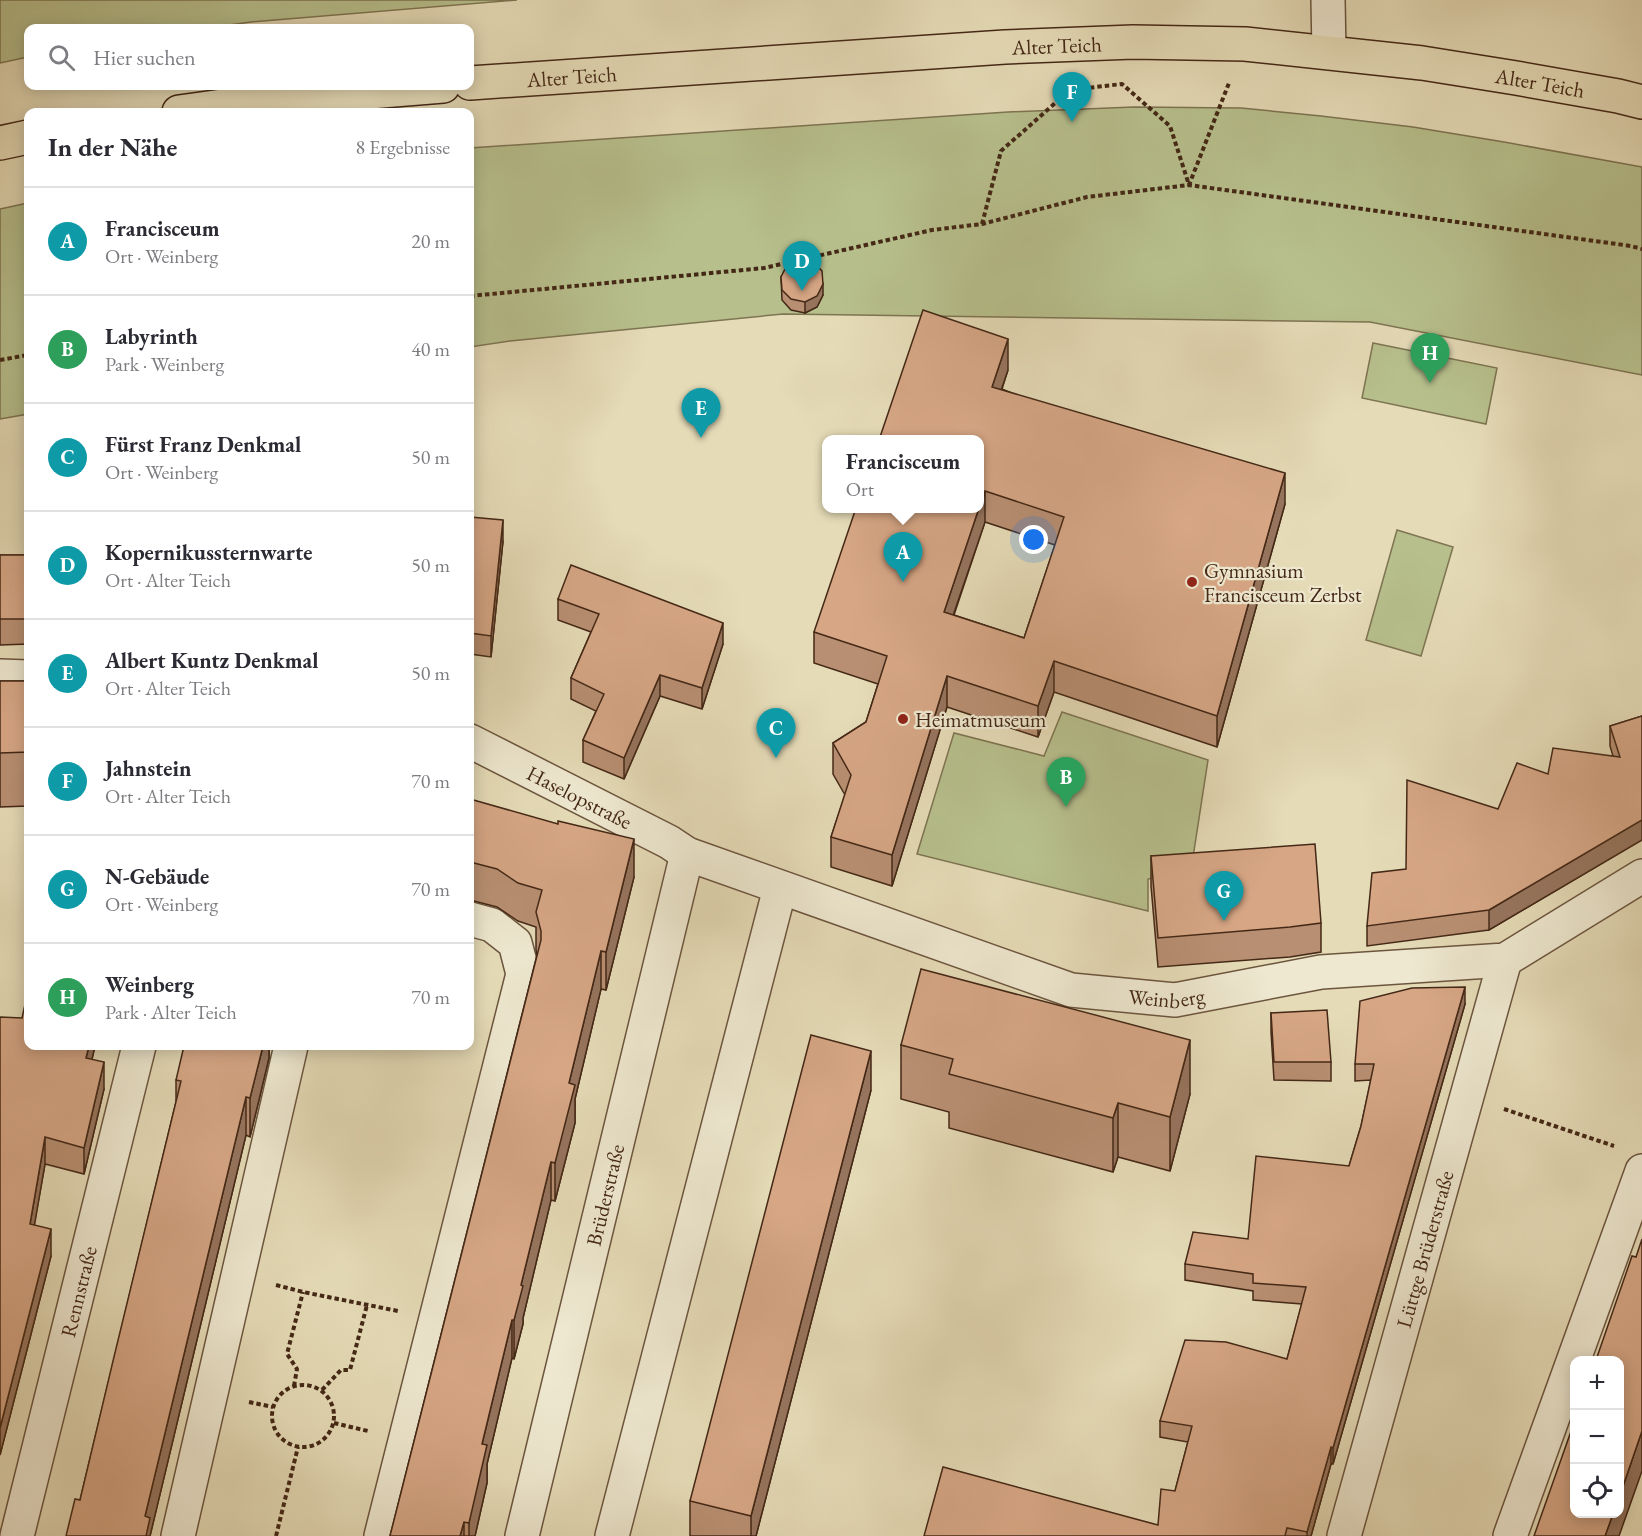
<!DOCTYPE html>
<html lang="de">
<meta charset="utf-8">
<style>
body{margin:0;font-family:"EB Garamond",serif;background:#f2f2f3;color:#2b2b33}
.controls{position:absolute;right:18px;bottom:18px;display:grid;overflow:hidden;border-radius:12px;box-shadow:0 3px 15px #0003}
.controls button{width:54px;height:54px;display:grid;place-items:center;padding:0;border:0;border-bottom:2px solid #e1e1e2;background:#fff;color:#2b2b33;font:30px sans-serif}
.you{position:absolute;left:1034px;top:540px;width:21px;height:21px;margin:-15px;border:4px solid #fff;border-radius:50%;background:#1a73e8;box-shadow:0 0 0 9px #1a73e833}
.badge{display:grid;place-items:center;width:39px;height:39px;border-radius:50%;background:#0b8043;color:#fff;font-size:20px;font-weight:700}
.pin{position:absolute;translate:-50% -50px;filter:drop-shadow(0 2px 3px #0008)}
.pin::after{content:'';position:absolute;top:32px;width:21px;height:18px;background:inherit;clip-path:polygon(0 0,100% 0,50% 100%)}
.popup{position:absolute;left:822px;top:435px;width:162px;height:78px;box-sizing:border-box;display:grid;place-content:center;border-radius:12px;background:#fff;filter:drop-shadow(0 2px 4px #0005);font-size:20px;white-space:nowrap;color:#7c7c81}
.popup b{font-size:22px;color:#2b2b33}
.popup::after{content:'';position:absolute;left:50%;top:100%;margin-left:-12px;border:12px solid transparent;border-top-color:#fff}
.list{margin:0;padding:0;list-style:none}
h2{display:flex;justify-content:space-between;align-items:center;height:78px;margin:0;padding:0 24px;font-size:26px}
h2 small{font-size:20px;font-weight:400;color:#7c7c81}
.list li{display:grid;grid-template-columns:39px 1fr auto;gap:18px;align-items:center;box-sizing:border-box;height:108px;padding:0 24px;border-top:2px solid #e1e1e2}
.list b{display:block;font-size:22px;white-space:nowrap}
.list p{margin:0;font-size:20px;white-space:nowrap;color:#7c7c81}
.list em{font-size:20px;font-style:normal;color:#7c7c81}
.icon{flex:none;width:33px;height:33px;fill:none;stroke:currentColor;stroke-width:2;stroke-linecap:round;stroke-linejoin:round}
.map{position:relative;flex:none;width:1642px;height:1536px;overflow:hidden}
.search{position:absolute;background:#fff;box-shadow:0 3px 15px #0003;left:24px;top:24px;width:450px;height:66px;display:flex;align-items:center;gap:15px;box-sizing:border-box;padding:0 21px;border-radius:12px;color:#7c7c81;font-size:22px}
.panel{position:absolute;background:#fff;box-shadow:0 3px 15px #0003;left:24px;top:108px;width:450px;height:942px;border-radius:12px}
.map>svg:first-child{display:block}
.green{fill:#b7c08d;stroke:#7e7452;stroke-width:1.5}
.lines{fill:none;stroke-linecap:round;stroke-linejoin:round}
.minor-casing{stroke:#6c553e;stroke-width:36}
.major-casing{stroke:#442816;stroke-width:36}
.path{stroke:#442816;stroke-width:4;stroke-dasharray:4.5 3;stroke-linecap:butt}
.minor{stroke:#eee8d0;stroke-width:33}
.major{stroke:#e5dbb7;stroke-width:33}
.wall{fill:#b88f72;stroke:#442816;stroke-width:1.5;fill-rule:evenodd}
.shaded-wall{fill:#96745d;stroke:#442816;stroke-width:1.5}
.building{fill:#d6a685;stroke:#442816;stroke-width:1.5}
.poi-dot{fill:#8f2418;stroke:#eee8d0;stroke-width:2}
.labels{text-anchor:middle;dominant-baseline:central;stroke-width:4.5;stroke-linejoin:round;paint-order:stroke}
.street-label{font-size:21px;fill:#442816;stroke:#eee8d0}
.poi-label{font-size:21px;fill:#442816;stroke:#eee8d0;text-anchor:start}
</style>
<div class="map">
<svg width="1642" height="1536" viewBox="0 0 1642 1536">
<rect width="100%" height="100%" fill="#e5dbb7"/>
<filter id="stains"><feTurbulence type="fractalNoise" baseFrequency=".00333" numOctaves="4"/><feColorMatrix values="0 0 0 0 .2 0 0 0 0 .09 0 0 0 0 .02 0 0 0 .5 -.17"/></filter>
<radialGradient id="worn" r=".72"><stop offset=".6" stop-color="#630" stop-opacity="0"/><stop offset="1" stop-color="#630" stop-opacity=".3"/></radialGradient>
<g class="green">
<path d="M 0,0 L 517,0 L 251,22 L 208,28 L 28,28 L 28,57 L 0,63 Z"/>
<path d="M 1134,107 L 1241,108 L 1321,116 L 1413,127 L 1504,142 L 1642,167 L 1642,375 L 1370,322 L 783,314 L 510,341 L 470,347 L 470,148 L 1008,112 Z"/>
<path d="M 28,203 L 28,414 L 0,419 L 0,209 Z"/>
<path d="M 1373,343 L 1497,368 L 1486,424 L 1362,398 Z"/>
<path d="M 1397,530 L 1453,547 L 1421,656 L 1366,640 Z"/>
<path d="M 1062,712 L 1208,760 L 1191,870 L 1148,879 L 1148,911 L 917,854 L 954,733 L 1044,756 Z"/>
</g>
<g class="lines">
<g class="minor-casing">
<g id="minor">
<path d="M 1328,0 L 1329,52"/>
<path d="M 0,676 L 28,677"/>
<path id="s1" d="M 470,741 L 669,842 L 687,854 L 1071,990 L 1175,1000 L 1321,972 L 1505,960 L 1642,876"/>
<path id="s2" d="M 17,1536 L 139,1046"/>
<path d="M 178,1536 L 291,1046"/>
<path d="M 381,1536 L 523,974 L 515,943 L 492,925 L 470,919"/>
<path id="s3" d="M 522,1536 L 687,854"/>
<path d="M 612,1536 L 780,888"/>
<path id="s4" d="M 1344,1536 L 1505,960"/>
<path d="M 1510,1536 L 1642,1171"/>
</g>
</g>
<g class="major-casing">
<g id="major">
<path id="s5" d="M 470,83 L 1005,47 L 1133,42 L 1245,44 L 1422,63 L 1516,78 L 1618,96 L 1642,102"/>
<path d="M 179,112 L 259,101 L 443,86"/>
<path d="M 0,143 L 28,137"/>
</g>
</g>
<g class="path">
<path d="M 982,224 L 1001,151 L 1070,90 L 1122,84 L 1170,126 L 1189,185 L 1229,83"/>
<path d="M 470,296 L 764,268 L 932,230 L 982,224 L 1087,197 L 1189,185 L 1631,246 L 1642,249"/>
<path d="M 0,360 L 28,355"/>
<path d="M 1504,1109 L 1614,1146"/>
<path d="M 276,1285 L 303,1292 L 398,1311"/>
<circle cx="303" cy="1416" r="31"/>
<path d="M 294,1386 L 297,1369 L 287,1354 L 303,1292"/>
<path d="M 322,1390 L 341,1370 L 350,1370 L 367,1305"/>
<path d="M 249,1402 L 273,1407"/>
<path d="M 334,1423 L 368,1431"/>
<path d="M 276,1536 L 298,1447"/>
</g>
<use href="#minor" class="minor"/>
<use href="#major" class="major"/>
</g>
<g class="wall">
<path d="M 781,277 L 823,295 L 817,307 L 805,313 L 791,310 L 782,300 Z"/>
<path d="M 1008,370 L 1002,389 L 1285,504 L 1217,747 L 1054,692 L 1038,737 L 947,707 L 892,886 L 831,867 L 831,837 L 845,795 L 833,774 L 833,743 L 866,722 L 878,684 L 814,663 L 814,632 L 980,440 ZM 985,522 L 1055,545 L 1024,638 L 954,615 Z"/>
<path d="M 470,517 L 503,541 L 491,657 L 470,654 Z"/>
<path d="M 0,555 L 28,555 L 28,644 L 0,645 Z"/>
<path d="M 558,599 L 723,644 L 702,709 L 660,696 L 624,779 L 583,762 L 583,740 L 596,711 L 571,699 L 571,678 L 591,632 L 558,620 Z"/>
<path d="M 0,681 L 28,681 L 28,806 L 0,807 Z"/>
<path d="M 1642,716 L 1642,840 L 1489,930 L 1367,946 L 1367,926 L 1498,809 L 1548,774 L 1613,756 L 1610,746 L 1610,726 Z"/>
<path d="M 470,799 L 634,877 L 606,990 L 601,989 L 575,1099 L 575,1123 L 555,1201 L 551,1200 L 523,1318 L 523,1324 L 514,1359 L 512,1358 L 487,1464 L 487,1483 L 475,1536 L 390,1536 L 537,955 L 536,950 L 536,927 L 518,921 L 497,907 L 474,901 L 470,901 Z"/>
<path d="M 1151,856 L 1321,923 L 1321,952 L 1290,957 L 1158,967 L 1151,886 Z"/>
<path d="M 1465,1004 L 1333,1464 L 1331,1464 L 1311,1536 L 924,1536 L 1158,1525 L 1175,1491 L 1188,1442 L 1160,1437 L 1160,1421 L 1287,1359 L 1302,1304 L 1253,1300 L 1253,1291 L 1185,1280 L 1185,1264 L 1248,1239 L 1349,1166 L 1361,1126 L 1371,1080 L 1355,1081 L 1355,1064 Z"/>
<path d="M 1271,1013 L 1331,1062 L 1331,1081 L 1274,1080 L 1271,1032 Z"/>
<path d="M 901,1045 L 1190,1094 L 1170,1171 L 1118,1157 L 1113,1172 L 949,1128 L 949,1112 L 901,1099 Z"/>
<path d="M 28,1046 L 95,1046 L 92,1059 L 104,1089 L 84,1174 L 45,1164 L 34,1225 L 51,1256 L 0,1455 Z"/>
<path d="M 269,1046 L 269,1058 L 260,1096 L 250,1137 L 246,1135 L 150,1536 L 80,1500 L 176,1102 L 176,1080 Z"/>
<path d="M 871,1090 L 756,1536 L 690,1536 L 690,1501 Z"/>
</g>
<g class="shaded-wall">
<path d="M 823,284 L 823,295 L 817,307 L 805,313 L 805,302 Z"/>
<path d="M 1008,339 L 1008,370 L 992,417 L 992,387 Z"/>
<path d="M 1285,473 L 1285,504 L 1217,747 L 1217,716 Z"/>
<path d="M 985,491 L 985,522 L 944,642 L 944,612 L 979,508 L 980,508 Z"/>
<path d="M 503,520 L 503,541 L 491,657 L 491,636 Z"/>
<path d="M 723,623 L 723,644 L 702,709 L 702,688 Z"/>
<path d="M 1054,661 L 1054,692 L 1038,737 L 1038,706 Z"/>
<path d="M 660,675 L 660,696 L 624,779 L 624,758 Z"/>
<path d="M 947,676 L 947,707 L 892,886 L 892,855 Z"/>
<path d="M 1642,820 L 1642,840 L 1489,930 L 1489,910 Z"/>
<path d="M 634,839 L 634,877 L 606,990 L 606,952 Z"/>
<path d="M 601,951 L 601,989 L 575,1099 L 575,1123 L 555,1201 L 555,1163 L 569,1083 Z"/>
<path d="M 1465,987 L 1465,1004 L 1333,1464 L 1333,1448 Z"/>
<path d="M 1190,1040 L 1190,1094 L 1170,1171 L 1170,1117 Z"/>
<path d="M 89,1046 L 95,1046 L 86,1085 L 86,1058 Z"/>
<path d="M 263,1046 L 269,1046 L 269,1058 L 250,1137 L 250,1098 Z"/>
<path d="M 871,1051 L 871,1090 L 756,1536 L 751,1536 L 751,1516 Z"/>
<path d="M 104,1062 L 104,1089 L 84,1174 L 84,1148 Z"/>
<path d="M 246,1097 L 246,1135 L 150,1536 L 145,1536 L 145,1516 Z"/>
<path d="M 1118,1103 L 1118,1157 L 1113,1172 L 1113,1118 Z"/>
<path d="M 45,1137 L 45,1164 L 30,1251 L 30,1224 Z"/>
<path d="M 551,1162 L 551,1200 L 523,1318 L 523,1324 L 514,1359 L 514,1320 L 521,1285 Z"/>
<path d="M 51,1229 L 51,1256 L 0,1455 L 0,1428 Z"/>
<path d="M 512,1320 L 512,1358 L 487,1464 L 487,1483 L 475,1536 L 469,1536 L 469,1523 L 482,1444 Z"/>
<path d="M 1642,1431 L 1642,1471 L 1619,1536 L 1605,1536 L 1613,1514 L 1620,1514 L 1620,1495 Z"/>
<path d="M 1331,1447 L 1331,1464 L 1311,1536 L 1307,1536 L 1307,1532 Z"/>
<path d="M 464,1522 L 464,1536 L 460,1536 Z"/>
</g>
<g class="building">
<path d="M 799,259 L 813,261 L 822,271 L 823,284 L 817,296 L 805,302 L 791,299 L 782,290 L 781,277 L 787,265 Z"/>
<path d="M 923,310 L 1008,339 L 992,387 L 1285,473 L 1217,716 L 1054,661 L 1038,706 L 947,676 L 892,855 L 831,837 L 851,775 L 833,743 L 866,722 L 887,656 L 814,632 L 856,508 L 979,508 L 944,612 L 1024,638 L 1064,517 L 985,491 L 980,506 L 980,440 L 879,440 Z"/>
<path d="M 470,517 L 503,520 L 491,636 L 470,633 Z"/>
<rect x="0" y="555" width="28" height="64"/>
<path d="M 571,565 L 723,623 L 702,688 L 660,675 L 624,758 L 583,740 L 604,694 L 571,678 L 599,614 L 558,599 Z"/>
<path d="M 0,681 L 28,681 L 28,752 L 0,753 Z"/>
<path d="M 1642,716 L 1642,820 L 1489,910 L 1367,926 L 1372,873 L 1406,869 L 1407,780 L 1498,809 L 1517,763 L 1548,774 L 1553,748 L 1620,757 L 1610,726 Z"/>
<path d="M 470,799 L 558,824 L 558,821 L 634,839 L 606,952 L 601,951 L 569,1083 L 575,1085 L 555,1163 L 551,1162 L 521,1285 L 523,1286 L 514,1320 L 512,1320 L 482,1444 L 487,1445 L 469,1523 L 464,1522 L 460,1536 L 390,1536 L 541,940 L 541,931 L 536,912 L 542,890 L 518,883 L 497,869 L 474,863 L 470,863 Z"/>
<path d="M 1315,844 L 1321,923 L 1290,927 L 1158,938 L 1151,856 Z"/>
<path d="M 921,969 L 1190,1040 L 1170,1117 L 1118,1103 L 1113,1118 L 949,1074 L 953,1059 L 901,1045 Z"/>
<path d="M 1465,987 L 1333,1448 L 1331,1447 L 1307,1532 L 1287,1528 L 1285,1536 L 924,1536 L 943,1467 L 1158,1525 L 1161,1489 L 1175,1491 L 1192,1426 L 1160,1421 L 1185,1340 L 1226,1342 L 1287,1359 L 1306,1287 L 1253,1283 L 1253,1274 L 1185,1264 L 1193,1232 L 1248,1239 L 1256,1156 L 1349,1166 L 1361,1126 L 1374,1064 L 1355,1064 L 1360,1001 L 1412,988 Z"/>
<path d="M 28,991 L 28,1046 L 89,1046 L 86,1058 L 104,1062 L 84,1148 L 45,1137 L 30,1224 L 51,1229 L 0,1428 L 0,1017 L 22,1018 Z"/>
<path d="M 1327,1010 L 1331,1062 L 1274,1062 L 1271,1013 Z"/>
<path d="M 811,1035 L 871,1051 L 751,1516 L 690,1501 Z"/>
<path d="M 184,1046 L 263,1046 L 250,1098 L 246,1097 L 145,1516 L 150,1518 L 146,1536 L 66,1536 L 75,1499 L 80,1500 L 113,1361 L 181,1081 L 176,1080 Z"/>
<path d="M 1642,1239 L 1642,1431 L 1620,1495 L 1620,1360 L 1596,1360 L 1632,1256 L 1636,1257 Z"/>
<path d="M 1575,1420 L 1575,1514 L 1613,1514 L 1605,1536 L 1534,1536 Z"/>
</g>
<g class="poi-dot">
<circle cx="1192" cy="582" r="6"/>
<circle cx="903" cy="719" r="6"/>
</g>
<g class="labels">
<g class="street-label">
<text stroke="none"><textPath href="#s5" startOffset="588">Alter Teich</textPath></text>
<text stroke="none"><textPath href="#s5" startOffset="102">Alter Teich</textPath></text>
<text stroke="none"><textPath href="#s5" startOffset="1074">Alter Teich</textPath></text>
<text stroke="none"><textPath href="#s1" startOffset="123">Haselopstraße</textPath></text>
<text stroke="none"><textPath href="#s1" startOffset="748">Weinberg</textPath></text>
<text stroke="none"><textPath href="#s3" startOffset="351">Brüderstraße</textPath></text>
<text stroke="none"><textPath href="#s4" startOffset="298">Lüttge Brüderstraße</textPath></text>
<text stroke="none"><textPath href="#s2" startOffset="252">Rennstraße</textPath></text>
</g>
<g class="poi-label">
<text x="1204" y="570">Gymnasium<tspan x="1204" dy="24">Francisceum Zerbst</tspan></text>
<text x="915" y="719">Heimatmuseum</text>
</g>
</g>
<rect width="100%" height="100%" filter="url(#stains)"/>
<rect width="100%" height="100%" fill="url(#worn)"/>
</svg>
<div class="controls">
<button>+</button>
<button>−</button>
<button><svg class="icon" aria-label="locate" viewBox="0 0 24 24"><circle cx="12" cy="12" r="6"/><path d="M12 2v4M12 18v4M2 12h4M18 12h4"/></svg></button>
</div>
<div class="you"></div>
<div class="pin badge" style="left:903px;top:582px;background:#0f9aa8">A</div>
<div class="popup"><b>Francisceum</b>Ort</div>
<div class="pin badge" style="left:1066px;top:807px;background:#2e9e5b">B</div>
<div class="pin badge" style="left:776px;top:758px;background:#0f9aa8">C</div>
<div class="pin badge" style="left:802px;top:291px;background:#0f9aa8">D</div>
<div class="pin badge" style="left:701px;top:438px;background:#0f9aa8">E</div>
<div class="pin badge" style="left:1072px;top:122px;background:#0f9aa8">F</div>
<div class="pin badge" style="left:1224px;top:921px;background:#0f9aa8">G</div>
<div class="pin badge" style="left:1430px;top:383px;background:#2e9e5b">H</div>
<div class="search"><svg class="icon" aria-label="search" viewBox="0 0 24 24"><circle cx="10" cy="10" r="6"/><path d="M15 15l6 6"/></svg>Hier suchen</div>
<section class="panel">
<h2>In der Nähe<small>8 Ergebnisse</small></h2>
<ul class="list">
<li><span class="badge" style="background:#0f9aa8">A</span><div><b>Francisceum</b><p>Ort · Weinberg</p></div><em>20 m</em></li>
<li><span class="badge" style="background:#2e9e5b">B</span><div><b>Labyrinth</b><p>Park · Weinberg</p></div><em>40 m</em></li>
<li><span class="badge" style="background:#0f9aa8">C</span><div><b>Fürst Franz Denkmal</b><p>Ort · Weinberg</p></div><em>50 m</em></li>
<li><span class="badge" style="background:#0f9aa8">D</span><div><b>Kopernikussternwarte</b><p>Ort · Alter Teich</p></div><em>50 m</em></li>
<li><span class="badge" style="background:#0f9aa8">E</span><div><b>Albert Kuntz Denkmal</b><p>Ort · Alter Teich</p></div><em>50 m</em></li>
<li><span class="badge" style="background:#0f9aa8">F</span><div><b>Jahnstein</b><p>Ort · Alter Teich</p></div><em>70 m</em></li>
<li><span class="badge" style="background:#0f9aa8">G</span><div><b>N-Gebäude</b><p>Ort · Weinberg</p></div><em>70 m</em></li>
<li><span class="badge" style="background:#2e9e5b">H</span><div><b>Weinberg</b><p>Park · Alter Teich</p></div><em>70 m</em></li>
</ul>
</section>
</div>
